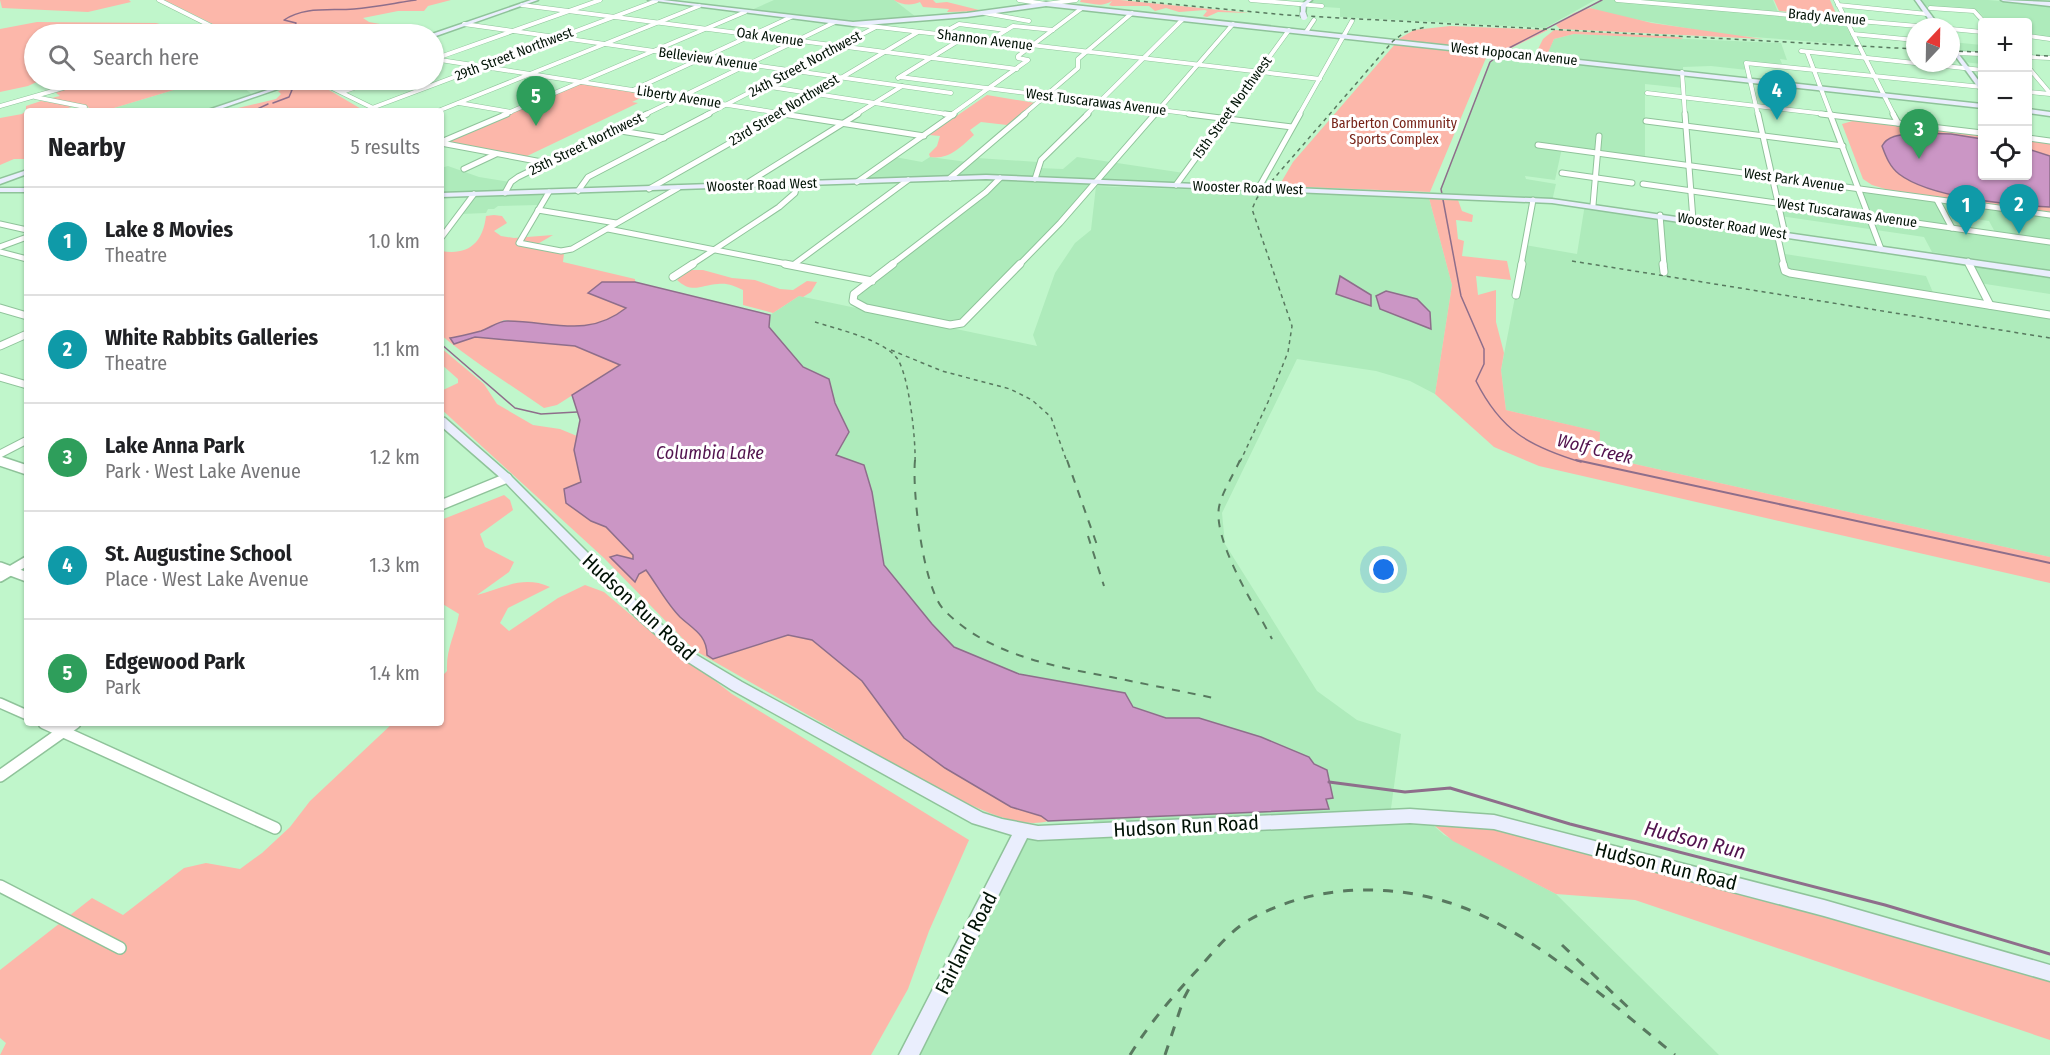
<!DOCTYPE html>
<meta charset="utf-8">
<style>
body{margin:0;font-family:"Fira Sans Condensed",sans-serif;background:#f6f6f6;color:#202124}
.controls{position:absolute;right:18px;top:18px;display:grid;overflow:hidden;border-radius:6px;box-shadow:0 2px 4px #0004}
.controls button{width:54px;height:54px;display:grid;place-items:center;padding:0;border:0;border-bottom:2px solid #e0e0e0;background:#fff;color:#202124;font:30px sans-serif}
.compass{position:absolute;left:1906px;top:18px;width:54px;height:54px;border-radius:50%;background:#fff;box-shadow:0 2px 4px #0004;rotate:22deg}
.you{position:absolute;left:1384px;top:570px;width:21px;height:21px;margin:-15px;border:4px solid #fff;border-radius:50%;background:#1a73e8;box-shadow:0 0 0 9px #1a73e833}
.badge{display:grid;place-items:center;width:39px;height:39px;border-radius:50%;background:#91278b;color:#fff;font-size:20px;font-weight:700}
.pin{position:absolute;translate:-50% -50px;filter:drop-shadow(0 2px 3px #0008)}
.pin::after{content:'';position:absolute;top:32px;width:21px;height:18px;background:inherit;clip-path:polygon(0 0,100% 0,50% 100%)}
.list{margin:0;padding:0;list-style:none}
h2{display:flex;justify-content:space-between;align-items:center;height:78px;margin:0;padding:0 24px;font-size:26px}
h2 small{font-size:20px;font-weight:400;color:#757577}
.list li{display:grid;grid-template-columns:39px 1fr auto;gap:18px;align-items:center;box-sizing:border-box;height:108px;padding:0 24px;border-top:2px solid #e0e0e0}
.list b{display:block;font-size:22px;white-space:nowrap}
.list p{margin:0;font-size:20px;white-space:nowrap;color:#757577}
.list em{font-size:20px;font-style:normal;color:#757577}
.icon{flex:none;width:33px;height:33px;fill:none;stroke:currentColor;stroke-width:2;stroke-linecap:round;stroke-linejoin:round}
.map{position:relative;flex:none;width:2050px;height:1055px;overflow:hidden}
.search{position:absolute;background:#fff;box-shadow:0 2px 4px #0004;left:24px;top:24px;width:420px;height:66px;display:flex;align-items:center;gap:15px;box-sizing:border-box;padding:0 21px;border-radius:33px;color:#757577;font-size:22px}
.panel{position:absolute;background:#fff;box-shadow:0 2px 4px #0004;left:24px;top:108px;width:420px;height:618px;border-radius:6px}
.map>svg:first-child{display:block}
.built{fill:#aeebbb}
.green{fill:#fcb7aa}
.water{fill:#cb96c5;stroke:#8e6e8b;stroke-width:1.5}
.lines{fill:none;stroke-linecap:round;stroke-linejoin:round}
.stream-far2{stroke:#8e6e8b;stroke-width:1.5}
.stream-far1{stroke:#8e6e8b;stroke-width:2}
.stream{stroke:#8e6e8b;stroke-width:3}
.street-far4-casing{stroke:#8fc39a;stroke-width:5}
.street-far3-casing{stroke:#8fc39a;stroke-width:7}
.street-far2-casing{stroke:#8fc39a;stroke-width:9}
.street-far1-casing{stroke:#8fc39a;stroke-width:12}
.street-casing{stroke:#8fc39a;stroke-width:14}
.secondary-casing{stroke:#8fc39a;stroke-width:3}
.street-far4{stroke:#fff;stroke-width:4}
.street-far3{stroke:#fff;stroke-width:5}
.street-far2{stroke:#fff;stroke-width:7}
.street-far1{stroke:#fff;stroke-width:9}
.street{stroke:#fff;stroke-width:11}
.secondary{fill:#eaeefd;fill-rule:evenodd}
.rail-far2{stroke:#58795f;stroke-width:1.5;stroke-dasharray:4 4;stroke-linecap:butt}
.rail-far1{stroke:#58795f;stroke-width:2;stroke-dasharray:8 8;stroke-linecap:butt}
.rail{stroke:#58795f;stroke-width:3;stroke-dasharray:10 10;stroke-linecap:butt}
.secondary-bridge-casing{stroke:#8fc39a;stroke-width:8;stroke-linecap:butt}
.secondary-bridge{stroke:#eaeefd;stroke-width:6}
.labels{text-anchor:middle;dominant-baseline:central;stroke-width:6;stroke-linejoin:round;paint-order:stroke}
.far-street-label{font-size:14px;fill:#011205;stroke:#fff}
.far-park-label{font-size:14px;fill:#772419;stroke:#fff}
.water-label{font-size:18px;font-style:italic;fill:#52134e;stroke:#fff}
.near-street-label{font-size:20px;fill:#011205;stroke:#fff}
.near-water-label{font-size:21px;font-style:italic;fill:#52134e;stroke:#fff}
</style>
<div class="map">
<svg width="2050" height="1055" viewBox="0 0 2050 1055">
<rect width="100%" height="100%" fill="#c0f6cb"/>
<g class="built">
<path d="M 774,0 L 894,0 L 916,17 L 847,22 L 749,11 Z"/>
<path d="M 1311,0 L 1595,0 L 1545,28 L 1340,17 L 1340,8 L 1308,6 Z"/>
<path d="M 1602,0 L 1773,0 L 1778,12 L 1738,9 L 1842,19 L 1856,45 L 1727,35 L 1621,17 L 1590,8 Z"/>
<path d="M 1922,0 L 1988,0 L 2050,5 L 2050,37 L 2028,35 L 2028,22 L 1988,22 L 1978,11 L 1926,6 Z"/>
<path d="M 1574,34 L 1781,43 L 1787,60 L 1780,59 L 1783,66 L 1749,62 L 1747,70 L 1711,66 L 1683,67 L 1683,88 L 1645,84 L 1645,160 L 1562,148 L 1555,180 L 1525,176 L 1526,179 L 1556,184 L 1552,201 L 1443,196 L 1441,189 L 1490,62 L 1502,53 L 1545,58 L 1554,39 Z"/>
<path d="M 1951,42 L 1982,45 L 1982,52 L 1965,51 L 1982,53 L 1982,64 L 1963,62 L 1951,46 Z"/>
<path d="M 207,80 L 236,82 L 253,95 L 205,111 L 104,111 Z"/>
<path d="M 895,157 L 922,162 L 930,157 L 967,162 L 949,178 L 860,181 Z"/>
<path d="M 1077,157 L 1184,173 L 1176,185 L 1095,182 L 960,324 L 856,304 L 854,294 L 1000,178 L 953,178 L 977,158 L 1038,162 L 1039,168 L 1063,169 Z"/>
<path d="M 448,166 L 479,177 L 510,182 L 503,192 L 441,195 L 441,168 Z"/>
<path d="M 1096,186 L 1429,198 L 1452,285 L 1435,394 L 1410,381 L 1376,371 L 1297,359 L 1222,513 L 1225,544 L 1317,691 L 1357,720 L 1401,734 L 1390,816 L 1424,817 L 1444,835 L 1556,894 L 1719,1055 L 909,1055 L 1022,831 L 1088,831 L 1153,714 L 1132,707 L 1125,693 L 1019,674 L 954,647 L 932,624 L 884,565 L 872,492 L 836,455 L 849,432 L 835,403 L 829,379 L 803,367 L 769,327 L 770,315 L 799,296 L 1037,346 L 1033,335 L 1055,273 L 1075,243 L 1091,230 Z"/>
<path d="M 1859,189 L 2050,215 L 2050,240 L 1995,232 L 1989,221 L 1946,215 L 1952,228 L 2050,245 L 2050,270 L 1932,252 L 1924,237 L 1780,216 L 1778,203 L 1870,217 Z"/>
<path d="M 547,192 L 538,205 L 498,206 L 494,209 L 488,209 L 486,213 L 461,214 L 475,195 Z"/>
<path d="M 1585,204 L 1777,233 L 1785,271 L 2050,317 L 2050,557 L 1599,456 L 1599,432 L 1506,410 L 1501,370 L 1525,245 L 1577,254 Z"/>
<path d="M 1785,254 L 1926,276 L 1934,295 L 1788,270 Z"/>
<path d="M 1968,261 L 2050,274 L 2050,294 L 1979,283 Z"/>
</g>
<g class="green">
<path d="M 0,0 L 129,0 L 131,2 L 88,12 L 2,8 Z"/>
<path d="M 164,0 L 451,0 L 428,6 L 424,11 L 398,11 L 363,18 L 369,22 L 429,33 L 425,34 L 387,34 L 392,32 L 352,27 L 330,31 L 331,34 L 233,34 Z"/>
<path d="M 894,0 L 933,0 L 936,3 L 947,2 L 983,11 L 947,12 L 949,9 L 923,7 L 920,2 C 912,6 901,5 894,0 Z"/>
<path d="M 1081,0 L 1120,0 L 1250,13 L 1218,12 L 1207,17 L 1203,16 L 1207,11 L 1205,10 L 1179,12 L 1166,8 L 1155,11 L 1149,6 L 1112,6 L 1109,5 L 1112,1 C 1101,8 1092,3 1080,2 Z"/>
<path d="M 1774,0 L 1830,0 L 1837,16 L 1779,11 Z"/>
<path d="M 1590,8 L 1652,23 L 1763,39 L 1560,29 L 1556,25 L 1574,13 Z"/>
<path d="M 37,22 L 156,23 L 195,34 L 34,34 L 34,80 L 41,80 L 28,86 L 0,92 L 0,29 Z"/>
<path d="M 1450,26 L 1548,30 L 1503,52 L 1395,41 L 1414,30 Z"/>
<path d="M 1554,30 L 1679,37 L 1683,39 L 1574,34 L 1554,39 L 1547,55 L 1540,53 L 1538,49 L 1543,39 Z"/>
<path d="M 1396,43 L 1493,53 L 1486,58 L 1430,192 L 1279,186 L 1293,162 Z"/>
<path d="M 94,80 L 114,81 L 120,84 L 136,80 L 207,80 L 104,111 L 83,111 L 90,109 L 88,107 L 47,99 L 60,96 L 56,93 L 59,91 Z"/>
<path d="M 312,80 L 363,110 L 225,111 L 276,99 L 281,94 L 278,91 Z"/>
<path d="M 580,83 L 649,94 L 632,102 L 638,103 L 525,157 L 446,141 Z"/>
<path d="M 987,95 L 1035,103 L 1007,125 L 981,122 L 970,130 L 974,135 C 961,147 949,160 930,157 L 929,154 L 937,146 L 940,136 L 929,135 Z"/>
<path d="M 41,101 L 74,106 L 59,111 L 27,111 L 27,159 L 14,159 L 0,165 L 0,118 L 22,114 L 26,111 L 26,106 Z"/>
<path d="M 1856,120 L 1982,135 L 1982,176 L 2028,176 L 2028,140 L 2050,143 L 2050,212 L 1892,191 L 1872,185 L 1863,179 L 1842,124 Z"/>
<path d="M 1429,198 L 1458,200 L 1462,211 L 1473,215 L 1472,222 L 1456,220 L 1458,239 L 1464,241 L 1462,256 L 1507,261 L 1511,280 L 1476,276 L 1478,295 L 1496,290 L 1496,322 L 1504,353 L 1501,370 L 1506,410 L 1600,432 L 1599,456 L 2050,557 L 2050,583 L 1539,466 L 1494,447 L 1435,394 L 1452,285 Z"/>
<path d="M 494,215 L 502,216 L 507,223 L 494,231 L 501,236 L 514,238 L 553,235 L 534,246 L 564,253 L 563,262 L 635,279 L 635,282 L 602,282 L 588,293 L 627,308 L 609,321 L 589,326 L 565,327 L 504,320 L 483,331 L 450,338 L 455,344 L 475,337 L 575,346 L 620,365 L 557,405 L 544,408 C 510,384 473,362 441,335 L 441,251 C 469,256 483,242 486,216 Z"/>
<path d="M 689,270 L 703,270 L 732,278 L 755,280 L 780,289 L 793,290 L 807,281 L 817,282 L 811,292 L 803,297 L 799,296 L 773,313 L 743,305 L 743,290 C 734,286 728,283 718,284 C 701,285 692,294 677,280 Z"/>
<path d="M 441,348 L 484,384 L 497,404 L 533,425 L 560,429 L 577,436 L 574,450 L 591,521 L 606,527 L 633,555 L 634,559 L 625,558 L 639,574 L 646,569 C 657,585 667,604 680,617 C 693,629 707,635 707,655 L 713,659 L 789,635 L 812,640 L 862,681 L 904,738 L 1011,806 L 1041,816 L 1048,821 C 1018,830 973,806 945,793 L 694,650 L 604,558 L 441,409 L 441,391 L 458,383 L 458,379 L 441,364 Z"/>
<path d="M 504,495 L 510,500 L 513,510 L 480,534 L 485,547 L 514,562 L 509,572 L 477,595 C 503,588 523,575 550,587 L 508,608 L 500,623 L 509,631 L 558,598 L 585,585 L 604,592 L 644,626 L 732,694 L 969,840 L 929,931 L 908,989 L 871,1055 L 0,1055 L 6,1043 L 0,1038 L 0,970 L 92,898 L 123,915 L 184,868 L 206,863 L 240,869 L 262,853 L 290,827 L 310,801 L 393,723 L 441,723 L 441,677 L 447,671 C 446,648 455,636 459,614 L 441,603 L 441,520 Z"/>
<path d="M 1424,817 L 1462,819 L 2050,973 L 2050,1040 L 1635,900 L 1556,894 L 1453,841 Z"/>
</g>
<g class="water">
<path d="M 1919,133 L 1951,134 L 1982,139 L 1982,176 L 2028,176 L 2028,149 L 2050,156 L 2050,207 C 2011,205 1930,198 1899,174 C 1890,167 1886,157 1882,146 C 1889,133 1906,135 1919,133 Z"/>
<path d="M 1340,276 L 1371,295 L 1371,306 L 1336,294 Z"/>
<path d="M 602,282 L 635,282 L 770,315 L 769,327 L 803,367 L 829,379 L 835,403 L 849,432 L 836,455 L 864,465 L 872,492 L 884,565 L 932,624 L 954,647 L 1019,674 L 1125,693 L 1133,707 L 1166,718 L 1199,718 L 1261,737 L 1309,757 L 1314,764 L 1327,770 L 1333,798 L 1326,799 L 1329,809 L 1048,821 L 1041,816 L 1011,807 L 945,768 L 904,738 L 862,681 L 812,640 L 788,635 L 713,659 L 707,655 C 707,635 693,629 680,617 C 667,604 657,585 646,570 L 639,574 L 635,582 L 610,557 L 617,555 L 633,559 L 633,555 L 606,527 L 591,521 L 566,503 L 564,489 L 581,482 L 574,450 L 580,420 L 572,395 L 620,365 L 575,346 L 475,337 L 454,344 L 450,338 C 460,336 471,334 481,331 C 490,328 498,321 507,321 C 551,321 587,339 626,308 L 588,293 Z"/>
<path d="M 1386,291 L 1417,299 L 1430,312 L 1431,329 L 1380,309 L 1376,296 Z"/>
</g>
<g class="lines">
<g class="stream-far2">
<path d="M 256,34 L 274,27 L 294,28 L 296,23 L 284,20 C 305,6 330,11 354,9 C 375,7 395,3 416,0"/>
<path d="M 273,103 L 289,97 L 292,90 L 281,85 L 277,80"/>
<path d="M 253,111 L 268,104"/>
<path d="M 441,344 L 515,408 L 541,414 L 577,412"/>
<path d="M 1581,462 C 1529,446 1501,431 1476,381 L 1484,364 L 1484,349 L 1461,296 L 1441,189 L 1490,62 L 1509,48 L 1602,0"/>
</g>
<path class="stream-far1" d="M 1576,460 L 2050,563"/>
<path class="stream" d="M 1329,782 L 1405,792 L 1450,788 L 1570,824 L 1885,905 L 2050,954"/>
<g class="street-far4-casing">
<g id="street-far4">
<path d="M 159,0 L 227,34"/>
<path d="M 1019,0 L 1046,4 L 1076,0"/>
<path d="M 1251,0 L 1322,6"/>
<path d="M 1617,0 L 1929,27"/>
<path d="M 1836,0 L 1894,115"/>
<path d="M 522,5 L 1017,69"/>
<path d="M 1838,5 L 1927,14"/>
<path d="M 1930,8 L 1974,11 L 1984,22"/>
<path d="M 984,13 L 1029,21"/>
<path d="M 464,24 L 951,93"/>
<path d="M 853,24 L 1320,79"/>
<path d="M 1951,29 L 1982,32"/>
<path d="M 1306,32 L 1314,20"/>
<path d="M 1853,34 L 1915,40"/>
<path d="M 939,35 L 959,24 L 1006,30"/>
<path d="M 2028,36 L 2050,39"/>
<path d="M 989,41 L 1013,26 L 1053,30"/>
<path d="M 1801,51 L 1915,63"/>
<path d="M 1807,52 L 1831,115"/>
<path d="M 1956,53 L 1982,54"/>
<path d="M 2028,57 L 2050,58"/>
<path d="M 437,58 L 600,0"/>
<path d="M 434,59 L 792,115"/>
<path d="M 1917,63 L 1982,70"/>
<path d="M 2028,67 L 2050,93"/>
<path d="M 1682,72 L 1685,115"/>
<path d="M 900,77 L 1200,115"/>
<path d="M 898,78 L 963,38"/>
<path d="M 265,80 L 265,85 L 274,88"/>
<path d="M 316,80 L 375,109"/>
<path d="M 764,86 L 953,115"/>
<path d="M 633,90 L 791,17"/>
<path d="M 342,92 L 377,80"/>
<path d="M 2028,92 L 2050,94"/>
<path d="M 1647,93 L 1834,115"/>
<path d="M 35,97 L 85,107"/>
<path d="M 459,103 L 511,112"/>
<path d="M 0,106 L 91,80"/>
<path d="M 372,108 L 656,1"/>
<path d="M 438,111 L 699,6"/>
<path d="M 503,115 L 745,12"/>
<path d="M 644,115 L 835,22"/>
<path d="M 706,115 L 876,27"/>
<path d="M 779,115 L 918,32"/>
<path d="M 855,115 L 902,86"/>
<path d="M 951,115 L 1028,60 L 1018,58 L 1018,56 L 1082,8"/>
<path d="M 1023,115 L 1078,68 L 1078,59 L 1132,13"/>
<path d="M 1086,115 L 1183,19"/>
<path d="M 1154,115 L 1233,24"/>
<path d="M 1227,115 L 1289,30"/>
<path d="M 1299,115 L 1352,21"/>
<path d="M 1758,115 L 1746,63 L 1982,87"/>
</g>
</g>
<g class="street-far3-casing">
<g id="street-far3">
<path d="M 783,114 L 924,136"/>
<path d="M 945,114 L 953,115"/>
<path d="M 1189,114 L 1292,127"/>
<path d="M 1685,114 L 1693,220"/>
<path d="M 1758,114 L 1785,234"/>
<path d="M 1821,114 L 1982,133"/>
<path d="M 1830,114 L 1881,249"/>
<path d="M 1893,114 L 1898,123"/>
<path d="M 1646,121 L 1843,146"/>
<path d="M 615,130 L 664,138"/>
<path d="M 2028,138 L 2050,141"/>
<path d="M 441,142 L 507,114"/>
<path d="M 441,143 L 547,163"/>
<path d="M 1538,145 L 2050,215"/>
<path d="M 464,169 L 496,154"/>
<path d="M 1562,173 L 1632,183"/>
<path d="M 950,178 L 1025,114"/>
<path d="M 1035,179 L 1041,160 L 1088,114"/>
<path d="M 857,182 L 954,114"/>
<path d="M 1643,184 L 2050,242"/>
<path d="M 744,185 L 858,114"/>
<path d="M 1176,185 L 1228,114"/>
<path d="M 649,189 L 781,114"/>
<path d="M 1258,189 L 1300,114"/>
<path d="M 578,191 L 588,177 L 709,114"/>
<path d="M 549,192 L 519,243 L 561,251 L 572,249 L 678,188"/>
<path d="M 505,193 L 511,182 L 518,177 L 647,114"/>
<path d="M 1937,200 L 1952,228"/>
<path d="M 1593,205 L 1599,136"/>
<path d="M 538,210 L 616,223"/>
<path d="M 1660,215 L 1664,265"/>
<path d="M 0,224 L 27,230"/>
<path d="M 608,229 L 792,265"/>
<path d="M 1777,233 L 1784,265"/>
<path d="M 441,238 L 474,194"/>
<path d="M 0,247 L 27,237"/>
<path d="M 0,252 L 27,259"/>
<path d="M 1968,261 L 1970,265"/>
<path d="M 691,265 L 779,207 L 795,193 L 797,183"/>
<path d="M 793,265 L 908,180"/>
<path d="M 891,265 L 986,192 L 1000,178"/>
<path d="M 1019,265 L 1060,223 L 1155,114"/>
<path d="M 1521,265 L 1533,200"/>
</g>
</g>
<g class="street-far2-casing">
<g id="street-far2">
<path d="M 785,264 L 872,281"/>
<path d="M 893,264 L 854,294 L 853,301 L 866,308 L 950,325 L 962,323 L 1020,264"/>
<path d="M 1663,264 L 1664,272"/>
<path d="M 1783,264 L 1785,271 L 1790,273 L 2050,315"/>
<path d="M 1969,264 L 1990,305"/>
<path d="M 673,277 L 693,264"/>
<path d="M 1516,295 L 1522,264"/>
<path d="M 0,308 L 27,316"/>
<path d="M 0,346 L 27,334"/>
<path d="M 0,377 L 27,385"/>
<path d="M 0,454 L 27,440"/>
<path d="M 0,461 L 2,462"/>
</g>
</g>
<g class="street-far1-casing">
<g id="street-far1">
<path d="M 0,461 L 27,470"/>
<path d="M 441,505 L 507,478"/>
<path d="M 0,567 L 27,577"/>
<path d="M 0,577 L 27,561"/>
<path d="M 0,703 L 27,715"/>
</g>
</g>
<g class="street-casing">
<g id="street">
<path d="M 44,723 L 275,828"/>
<path d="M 0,776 L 75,723"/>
<path d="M 0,886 L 120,948"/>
</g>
</g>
<g class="secondary-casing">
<g id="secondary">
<path d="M 531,0 L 538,0 L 436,36 L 432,34 Z"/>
<path d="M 648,0 L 663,0 L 853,22 L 967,13 L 1046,2 L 1982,104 L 1982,108 L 1046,6 L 967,17 L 853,26 Z"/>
<path d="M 1307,0 L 1312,0 L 1306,5 L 1305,15 L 1301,15 L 1301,5 Z"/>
<path d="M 1915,0 L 1920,0 L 1940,27 L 1934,27 Z"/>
<path d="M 2001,0 L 2050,2 L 2050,6 L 2003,1 Z"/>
<path d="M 1951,44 L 1982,85 L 1982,91 L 1980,90 L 1951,50 Z"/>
<path d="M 297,80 L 304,80 L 214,111 L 205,111 Z"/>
<path d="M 2028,109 L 2050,112 L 2050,116 L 2028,113 Z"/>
<path d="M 27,170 L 27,174 L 0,184 L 0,179 Z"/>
<path d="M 986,175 L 1552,199 L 2050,271 L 2050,277 L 1552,203 L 986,179 L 441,197 L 441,193 Z"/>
<rect x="0" y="188" width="27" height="4"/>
<path d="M 441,417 L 445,418 L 511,476 L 645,610 L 695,654 L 742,682 L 983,813 L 1002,819 L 1038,826 L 1410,809 L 1494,815 L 1824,900 L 2050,965 L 2050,981 L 1824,916 L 1494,829 L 1410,823 L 1038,840 L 1027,838 L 919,1055 L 899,1055 L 1012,835 L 972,823 L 732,690 L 685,660 L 635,616 L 503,480 L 441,426 Z"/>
</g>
</g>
<use href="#street-far4" class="street-far4"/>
<use href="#street-far3" class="street-far3"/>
<use href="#street-far2" class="street-far2"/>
<use href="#street-far1" class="street-far1"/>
<use href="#street" class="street"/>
<use href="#secondary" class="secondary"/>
<g class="rail-far2">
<path d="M 1128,0 L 1286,15 L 1915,49"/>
<path d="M 1951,51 L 1982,52"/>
<path d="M 2028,55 L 2050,56"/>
<path d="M 1572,261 L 2050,338"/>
<path d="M 815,322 C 837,329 881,339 896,357 C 909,372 916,441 915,462"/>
<path d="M 891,350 L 942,371 L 1010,389 L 1032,400 L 1051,417 L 1067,462"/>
<path d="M 1240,462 L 1268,402 L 1288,352 L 1292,326 L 1252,209 L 1257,198 L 1393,41 L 1405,32 L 1426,27"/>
</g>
<g class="rail-far1">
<path d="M 915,460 C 912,492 923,588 944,610 C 988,655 1052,666 1111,677 C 1145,684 1180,691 1214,698"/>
<path d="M 1067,460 L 1097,545"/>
<path d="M 1240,460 C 1234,474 1222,492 1219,507 C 1213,542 1255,606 1272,639"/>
<path d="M 1088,536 L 1104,586"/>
</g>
<g class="rail">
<path d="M 1562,945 L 1633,1012"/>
<path d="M 1130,1055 C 1150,1022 1174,995 1200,967 C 1215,950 1230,931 1249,920 C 1325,877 1422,882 1497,923 C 1562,958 1618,1009 1675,1055"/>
<path d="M 1165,1055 L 1184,998 L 1193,981"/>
</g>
<g class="secondary-bridge-casing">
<path id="secondary-bridge" d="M 1303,14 L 1304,17"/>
</g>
<use href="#secondary-bridge" class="secondary-bridge"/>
</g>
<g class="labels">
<g class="far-street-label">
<text transform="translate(1827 17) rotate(5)">Brady Avenue</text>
<text transform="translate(770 37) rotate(8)">Oak Avenue</text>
<text transform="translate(985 40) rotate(7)">Shannon Avenue</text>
<text transform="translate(514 54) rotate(-21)">29th Street Northwest</text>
<text transform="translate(1514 54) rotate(6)">West Hopocan Avenue</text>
<text transform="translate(708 59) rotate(8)">Belleview Avenue</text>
<text transform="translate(805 64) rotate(-28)">24th Street Northwest</text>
<text transform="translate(679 97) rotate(9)">Liberty Avenue</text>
<text transform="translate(1096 102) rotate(7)">West Tuscarawas Avenue</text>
<text transform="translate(1232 108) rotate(-54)">15th Street Northwest</text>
<text transform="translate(784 110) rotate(-31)">23rd Street Northwest</text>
<text transform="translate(586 144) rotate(-26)">25th Street Northwest</text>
<text transform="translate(1794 180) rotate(8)">West Park Avenue</text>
<text transform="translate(762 185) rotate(-2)">Wooster Road West</text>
<text transform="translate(1248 188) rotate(2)">Wooster Road West</text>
<text transform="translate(1847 213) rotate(8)">West Tuscarawas Avenue</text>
<text transform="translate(1732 226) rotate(9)">Wooster Road West</text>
</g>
<g class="far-park-label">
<text x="1394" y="123">Barberton Community<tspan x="1394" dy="16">Sports Complex</tspan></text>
</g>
<g class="water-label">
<text transform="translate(1595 449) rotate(14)">Wolf Creek</text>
<text x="710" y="453">Columbia Lake</text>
</g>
<g class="near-street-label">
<text transform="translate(639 607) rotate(43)">Hudson Run Road</text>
<text transform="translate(1186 826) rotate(-3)">Hudson Run Road</text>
<text transform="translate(1666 866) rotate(14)">Hudson Run Road</text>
<text transform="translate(966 943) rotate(-63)">Fairland Road</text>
</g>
<g class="near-water-label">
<text transform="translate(1695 840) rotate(14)">Hudson Run</text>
</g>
</g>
</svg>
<div class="controls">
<button>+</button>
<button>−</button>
<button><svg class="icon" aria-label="locate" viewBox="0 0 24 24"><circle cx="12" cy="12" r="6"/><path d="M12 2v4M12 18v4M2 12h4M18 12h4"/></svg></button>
</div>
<svg class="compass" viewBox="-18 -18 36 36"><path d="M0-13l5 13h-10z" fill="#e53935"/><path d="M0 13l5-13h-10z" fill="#757577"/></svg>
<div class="you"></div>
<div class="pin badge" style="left:1966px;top:235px;background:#0f9aa8">1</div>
<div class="pin badge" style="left:2019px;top:234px;background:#0f9aa8">2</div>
<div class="pin badge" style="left:1919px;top:159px;background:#2e9e5b">3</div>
<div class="pin badge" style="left:1777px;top:120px;background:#0f9aa8">4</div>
<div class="pin badge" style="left:536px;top:126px;background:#2e9e5b">5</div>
<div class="search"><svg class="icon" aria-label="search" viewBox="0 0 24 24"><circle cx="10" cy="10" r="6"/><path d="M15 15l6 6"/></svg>Search here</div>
<section class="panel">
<h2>Nearby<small>5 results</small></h2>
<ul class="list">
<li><span class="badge" style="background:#0f9aa8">1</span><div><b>Lake 8 Movies</b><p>Theatre</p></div><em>1.0 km</em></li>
<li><span class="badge" style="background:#0f9aa8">2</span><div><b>White Rabbits Galleries</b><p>Theatre</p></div><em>1.1 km</em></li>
<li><span class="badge" style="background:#2e9e5b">3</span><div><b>Lake Anna Park</b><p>Park · West Lake Avenue</p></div><em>1.2 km</em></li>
<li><span class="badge" style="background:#0f9aa8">4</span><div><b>St. Augustine School</b><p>Place · West Lake Avenue</p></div><em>1.3 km</em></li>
<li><span class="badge" style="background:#2e9e5b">5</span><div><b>Edgewood Park</b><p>Park</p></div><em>1.4 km</em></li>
</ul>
</section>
</div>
